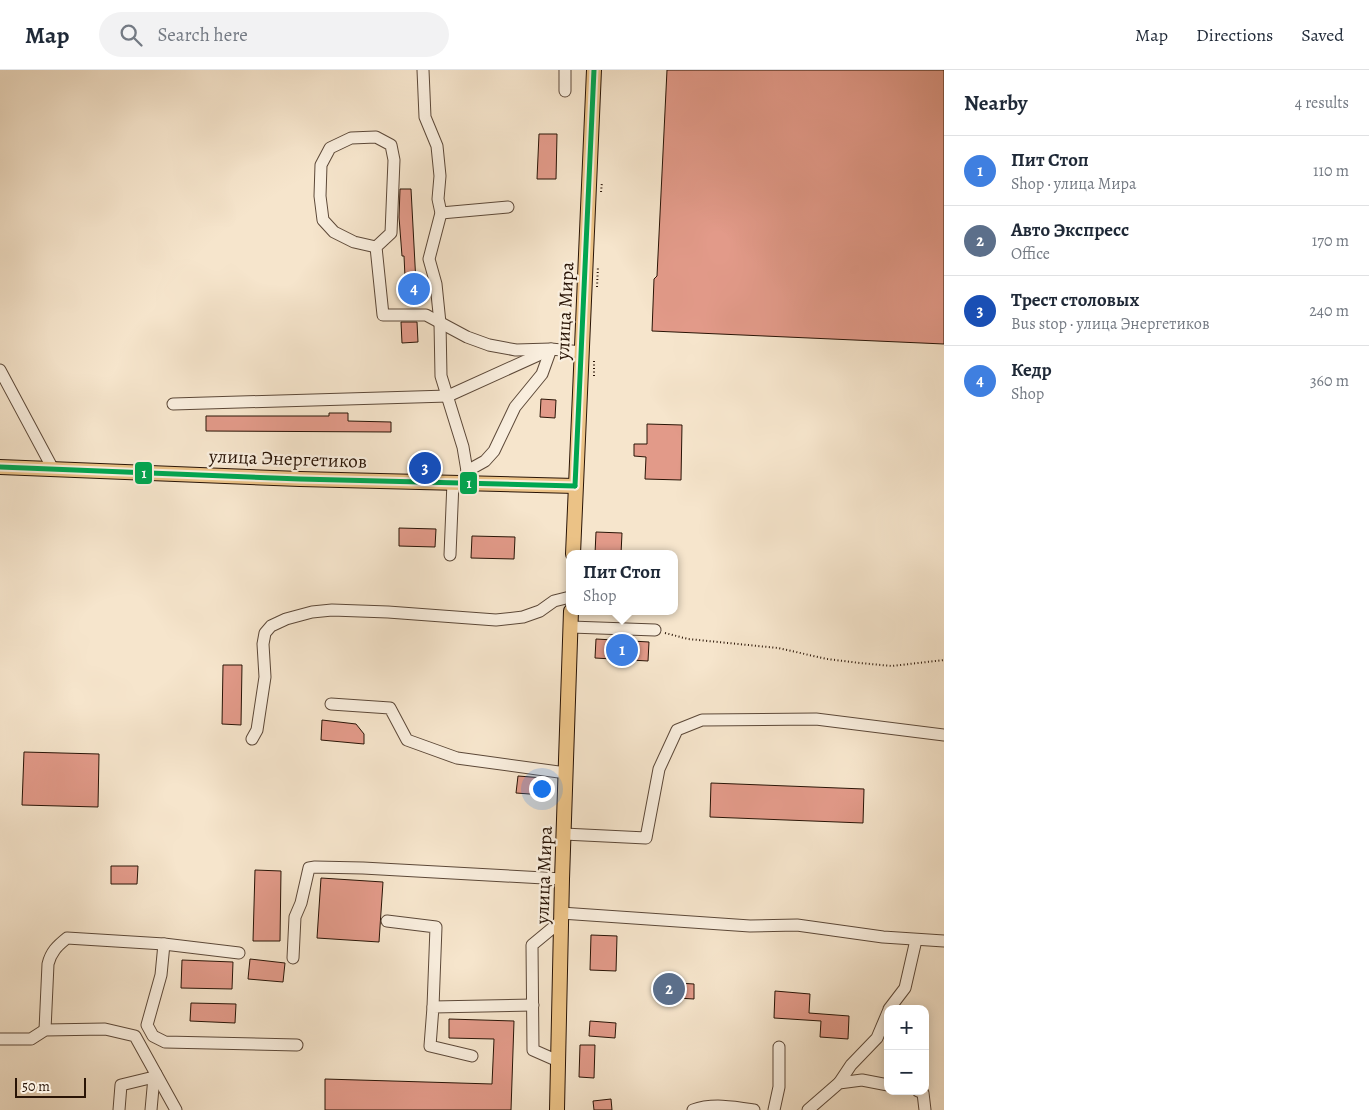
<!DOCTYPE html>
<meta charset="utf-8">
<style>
body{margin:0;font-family:Alegreya,serif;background:#f2f2f3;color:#1f2937}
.controls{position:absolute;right:15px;bottom:15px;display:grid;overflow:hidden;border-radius:10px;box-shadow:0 2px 12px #0003}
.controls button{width:45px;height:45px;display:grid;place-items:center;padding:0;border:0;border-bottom:1px solid #e0e1e3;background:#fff;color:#1f2937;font:25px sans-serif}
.scale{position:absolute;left:15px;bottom:12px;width:71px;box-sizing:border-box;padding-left:5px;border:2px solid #291406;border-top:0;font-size:14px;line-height:18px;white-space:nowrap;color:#291406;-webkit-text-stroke:4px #f9eede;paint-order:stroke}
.you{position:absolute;left:541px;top:718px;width:18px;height:18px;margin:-12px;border:4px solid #fff;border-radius:50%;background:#1a73e8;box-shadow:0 0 0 8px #1a73e833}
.badge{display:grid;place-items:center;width:32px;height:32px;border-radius:50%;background:#8f2418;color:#fff;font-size:16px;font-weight:700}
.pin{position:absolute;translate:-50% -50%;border:2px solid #fff;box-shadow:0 1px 5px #0006}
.popup{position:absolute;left:566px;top:480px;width:112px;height:65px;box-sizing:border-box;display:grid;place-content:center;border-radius:10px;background:#fff;filter:drop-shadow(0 1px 4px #0005);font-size:16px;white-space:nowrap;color:#747a83}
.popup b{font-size:19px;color:#1f2937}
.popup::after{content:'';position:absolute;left:50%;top:100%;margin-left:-10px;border:10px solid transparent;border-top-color:#fff}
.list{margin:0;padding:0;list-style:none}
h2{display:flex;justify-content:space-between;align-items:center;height:65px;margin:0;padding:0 20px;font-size:21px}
h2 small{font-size:16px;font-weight:400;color:#747a83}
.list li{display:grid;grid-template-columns:32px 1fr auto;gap:15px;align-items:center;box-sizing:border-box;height:70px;padding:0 20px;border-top:1px solid #e0e1e3}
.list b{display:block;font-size:19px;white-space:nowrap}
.list p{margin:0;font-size:16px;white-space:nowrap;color:#747a83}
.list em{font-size:16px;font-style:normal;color:#747a83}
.icon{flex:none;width:28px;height:28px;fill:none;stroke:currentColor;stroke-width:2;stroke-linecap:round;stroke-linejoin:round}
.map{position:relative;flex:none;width:944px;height:1040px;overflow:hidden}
header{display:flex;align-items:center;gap:30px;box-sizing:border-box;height:70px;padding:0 25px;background:#fff;border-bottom:1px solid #e0e1e3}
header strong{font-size:24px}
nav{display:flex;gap:28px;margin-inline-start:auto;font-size:18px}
.search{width:350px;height:45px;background:#f2f2f3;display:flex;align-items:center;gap:12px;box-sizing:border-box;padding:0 18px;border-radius:28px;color:#747a83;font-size:19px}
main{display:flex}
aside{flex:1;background:#fff}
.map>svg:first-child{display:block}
.building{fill:#e29a89;stroke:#291406}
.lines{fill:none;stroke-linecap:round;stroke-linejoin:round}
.minor-casing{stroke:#5c4838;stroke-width:13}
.major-casing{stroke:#291406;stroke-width:16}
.path{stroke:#291406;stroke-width:2;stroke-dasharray:1 2.5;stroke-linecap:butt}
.minor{stroke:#f9eede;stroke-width:11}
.major{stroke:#ebc286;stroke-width:14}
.bus-1-casing{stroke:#f9eede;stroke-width:9}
.bus-1{stroke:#00a651;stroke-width:5}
.labels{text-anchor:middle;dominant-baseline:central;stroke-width:4.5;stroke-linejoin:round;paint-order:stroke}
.street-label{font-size:19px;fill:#291406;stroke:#f9eede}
.line-badge{stroke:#f9eede;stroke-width:2}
.badge-label{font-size:14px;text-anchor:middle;font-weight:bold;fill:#fff}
</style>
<header>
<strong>Map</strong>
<div class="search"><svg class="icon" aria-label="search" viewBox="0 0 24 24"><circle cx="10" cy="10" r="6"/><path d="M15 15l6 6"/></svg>Search here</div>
<nav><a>Map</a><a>Directions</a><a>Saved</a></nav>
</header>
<main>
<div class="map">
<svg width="944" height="1040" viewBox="0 0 944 1040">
<rect width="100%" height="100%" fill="#f6e5cc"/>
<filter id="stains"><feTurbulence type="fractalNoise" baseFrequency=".004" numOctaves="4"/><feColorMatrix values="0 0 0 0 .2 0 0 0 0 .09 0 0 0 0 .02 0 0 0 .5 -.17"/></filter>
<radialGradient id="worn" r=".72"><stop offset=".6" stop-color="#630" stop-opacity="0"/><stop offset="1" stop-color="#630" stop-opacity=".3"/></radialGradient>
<g class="building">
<path d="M 667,0 L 944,0 L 944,274 L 652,261 L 654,209 L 657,206 Z"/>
<path d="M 539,64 L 557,64 L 556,109 L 537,109 Z"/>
<path d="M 400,119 L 411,119 L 417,232 L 409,232 L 408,207 L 405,207 L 404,186 L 402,186 L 399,147 Z"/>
<path d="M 401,252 L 417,252 L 418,272 L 402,273 Z"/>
<path d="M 541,329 L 556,330 L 555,348 L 540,347 Z"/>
<path d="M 329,343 L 348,343 L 348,351 L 391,352 L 391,362 L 206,361 L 206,346 L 329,346 Z"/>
<path d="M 647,354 L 682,355 L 681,410 L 645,409 L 646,387 L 634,386 L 634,374 L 647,374 Z"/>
<path d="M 399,458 L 436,459 L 435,477 L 399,476 Z"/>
<path d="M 596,462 L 622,463 L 621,484 L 595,484 Z"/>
<path d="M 472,466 L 515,467 L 514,489 L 471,488 Z"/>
<path d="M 596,569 L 649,572 L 648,591 L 595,588 Z"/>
<path d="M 223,595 L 242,595 L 241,655 L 222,654 Z"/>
<path d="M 322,650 L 356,654 L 364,664 L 364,674 L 321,670 Z"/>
<path d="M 24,682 L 99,684 L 98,737 L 22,735 Z"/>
<path d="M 518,706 L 544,708 L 543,725 L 516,723 Z"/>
<path d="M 711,713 L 864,719 L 863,753 L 710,747 Z"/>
<path d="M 111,796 L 138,796 L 137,814 L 111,814 Z"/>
<path d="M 255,800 L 281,801 L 280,871 L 253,871 Z"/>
<path d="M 321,808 L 383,812 L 379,872 L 317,868 Z"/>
<path d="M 591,865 L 617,866 L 616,901 L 590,900 Z"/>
<path d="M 250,889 L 285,893 L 283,912 L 248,909 Z"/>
<path d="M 182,890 L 233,892 L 232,919 L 181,918 Z"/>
<path d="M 661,912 L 694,914 L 694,929 L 660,927 Z"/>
<path d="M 775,921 L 810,924 L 809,943 L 849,946 L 848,969 L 820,967 L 821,951 L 774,948 Z"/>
<path d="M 191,933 L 236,934 L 235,953 L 190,951 Z"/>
<path d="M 449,949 L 514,951 L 511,1040 L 325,1040 L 325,1009 L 492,1014 L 494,969 L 449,968 Z"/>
<path d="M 590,951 L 616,953 L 615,968 L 589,966 Z"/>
<path d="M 580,975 L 595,975 L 594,1008 L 579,1007 Z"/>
<path d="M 611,1029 L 612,1040 L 594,1040 L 593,1031 Z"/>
</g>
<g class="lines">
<g class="minor-casing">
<g id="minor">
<path d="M 423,0 L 425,47 L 437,76 L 440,106 L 438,129 L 441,143 L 429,189 L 436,214 L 440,253 L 441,306 L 463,377 L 467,401 L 464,413"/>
<path d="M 565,21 L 565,0"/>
<path d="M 441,143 L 508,137"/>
<path d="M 376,177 L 391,163 L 394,90 L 391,75 L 376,67 L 351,68 L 330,78 L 321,95 L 320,126 L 323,150 L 334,162 L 354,172 L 376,177 L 383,245 L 426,245 L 467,267 L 489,275 L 516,280 L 551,279 L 582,282"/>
<path d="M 0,300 L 53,399"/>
<path d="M 173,334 L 448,326 L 545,282"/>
<path d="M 467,401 L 485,391 L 494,381 L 515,337 L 542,304 L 551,279"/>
<path d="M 450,485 L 453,412"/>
<path d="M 571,557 L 655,560"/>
<path d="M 331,634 L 390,638 L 407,670 L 457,688 L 566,703"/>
<path d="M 252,669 L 257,660 L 265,607 L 263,574 L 265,563 L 271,556 L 286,549 L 312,542 L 332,540 L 388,542 L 496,550 L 523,547 L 540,541 L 554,531 L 570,527"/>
<path d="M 564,764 L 646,768 L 659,699 L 677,660 L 702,650 L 816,649 L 944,665"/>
<path d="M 561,843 L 750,856 L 797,855 L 883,867 L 944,871"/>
<path d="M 387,851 L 436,857 L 433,937"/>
<path d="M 164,874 L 161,905 L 147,955 L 153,966 L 165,972 L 297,975"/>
<path d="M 293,888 L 295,847 L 301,833 L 309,798 L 315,797 L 363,798 L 562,809"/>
<path d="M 889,939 L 905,918 L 916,870"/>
<path d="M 45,960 L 48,894 C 51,882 57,876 67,868 L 164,874 L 239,883"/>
<path d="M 0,969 L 31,969 L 45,960 L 105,959 L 135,966 L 176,1040"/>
<path d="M 472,986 L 430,976 L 433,937 L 533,935"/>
<path d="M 558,991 L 533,980 L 532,875 L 561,851"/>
<path d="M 839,1013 L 851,995 L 877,968 L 888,942"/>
<path d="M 918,1021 L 923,1023 L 925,1040"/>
<path d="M 119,1040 L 121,1015 L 154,1007"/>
<path d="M 151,1040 L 154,1007 L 156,1004"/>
<path d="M 693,1040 C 712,1033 735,1037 754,1040"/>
<path d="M 774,1040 L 779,1017 L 779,977"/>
<path d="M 808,1040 L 839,1013 L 862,1010 L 888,1015"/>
</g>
</g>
<g class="major-casing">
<g id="major">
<path d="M 0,397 L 300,409 L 575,416"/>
<path d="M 573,484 L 594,0"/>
<path d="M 557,1040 L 562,809 L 571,541"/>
</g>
</g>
<g class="path">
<path d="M 601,122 L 602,112"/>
<path d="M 597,217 L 598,196"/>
<path d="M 594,306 L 594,289"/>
<path d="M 665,563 L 688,569 L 778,578 L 827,589 L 860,593 L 892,596 L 944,590"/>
</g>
<use href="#minor" class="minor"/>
<use href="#major" class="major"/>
<g class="bus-1-casing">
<g id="bus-1">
<path d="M 0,397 L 300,409 L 575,416"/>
<path d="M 575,416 L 594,0"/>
</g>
</g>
<use href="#bus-1" class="bus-1"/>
</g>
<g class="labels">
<g class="street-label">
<text transform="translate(565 241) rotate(-87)">улица Мира</text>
<text transform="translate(288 389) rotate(2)">улица Энергетиков</text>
<text transform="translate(544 805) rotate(-88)">улица Мира</text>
</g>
</g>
<g class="line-badge">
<rect x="134" y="391" width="19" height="24" rx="5" fill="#00a651"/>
<rect x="459" y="401" width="19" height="24" rx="5" fill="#00a651"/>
</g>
<g class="badge-label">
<text x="144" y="408">1</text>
<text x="469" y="418">1</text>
</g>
<rect width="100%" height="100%" filter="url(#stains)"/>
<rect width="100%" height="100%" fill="url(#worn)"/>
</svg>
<div class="controls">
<button>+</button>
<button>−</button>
</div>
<div class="scale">50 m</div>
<div class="you"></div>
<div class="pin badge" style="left:622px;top:580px;background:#3f7fe0">1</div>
<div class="popup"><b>Пит Стоп</b>Shop</div>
<div class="pin badge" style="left:669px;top:919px;background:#5c6f8a">2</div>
<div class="pin badge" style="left:425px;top:398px;background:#1a4fb4">3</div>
<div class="pin badge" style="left:414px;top:219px;background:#3f7fe0">4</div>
</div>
<aside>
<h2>Nearby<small>4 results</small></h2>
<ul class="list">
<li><span class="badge" style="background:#3f7fe0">1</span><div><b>Пит Стоп</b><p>Shop · улица Мира</p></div><em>110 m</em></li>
<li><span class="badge" style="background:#5c6f8a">2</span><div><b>Авто Экспресс</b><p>Office</p></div><em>170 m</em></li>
<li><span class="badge" style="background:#1a4fb4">3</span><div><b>Трест столовых</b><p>Bus stop · улица Энергетиков</p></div><em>240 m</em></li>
<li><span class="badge" style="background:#3f7fe0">4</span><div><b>Кедр</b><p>Shop</p></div><em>360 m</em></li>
</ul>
</aside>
</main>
